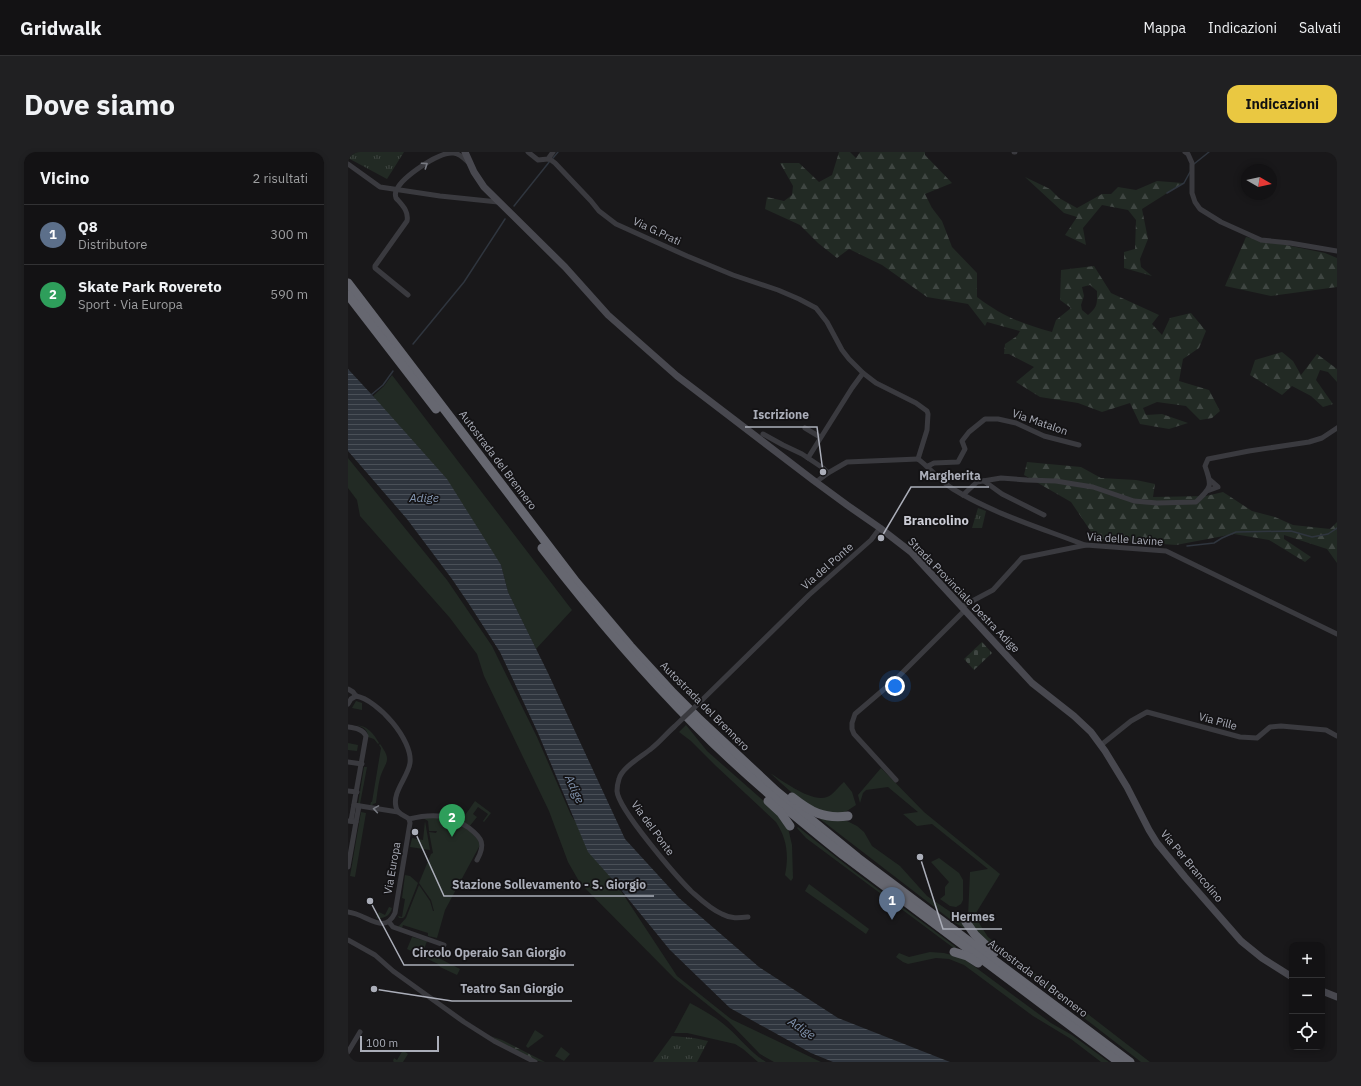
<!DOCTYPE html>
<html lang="it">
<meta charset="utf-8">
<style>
body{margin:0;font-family:"IBM Plex Sans",sans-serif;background:#202022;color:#f1f3f6}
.controls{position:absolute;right:12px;bottom:12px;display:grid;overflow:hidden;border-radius:8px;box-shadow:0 2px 6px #0003}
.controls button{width:36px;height:36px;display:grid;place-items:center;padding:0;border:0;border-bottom:1px solid #323234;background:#131214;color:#f1f3f6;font:20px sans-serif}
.compass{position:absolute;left:893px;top:12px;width:36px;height:36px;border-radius:50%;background:#131214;box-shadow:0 2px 6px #0003;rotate:99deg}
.scale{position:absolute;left:12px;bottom:10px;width:79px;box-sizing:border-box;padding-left:4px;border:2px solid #abaeb9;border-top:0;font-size:11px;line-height:14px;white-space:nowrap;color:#abaeb9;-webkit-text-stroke:3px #141315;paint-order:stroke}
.you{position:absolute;left:547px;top:534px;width:14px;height:14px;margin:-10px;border:3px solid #fff;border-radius:50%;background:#1a73e8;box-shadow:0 0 0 6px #1a73e833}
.badge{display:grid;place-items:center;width:26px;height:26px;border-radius:50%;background:#eac841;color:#fff;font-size:13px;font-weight:700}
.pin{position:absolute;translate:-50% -33px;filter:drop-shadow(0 1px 2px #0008)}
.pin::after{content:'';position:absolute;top:21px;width:14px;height:12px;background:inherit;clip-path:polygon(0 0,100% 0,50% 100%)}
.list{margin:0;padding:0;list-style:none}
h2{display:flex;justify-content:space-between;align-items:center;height:52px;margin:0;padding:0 16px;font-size:17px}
h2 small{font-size:13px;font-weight:400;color:#9d9ea0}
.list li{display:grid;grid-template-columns:26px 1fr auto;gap:12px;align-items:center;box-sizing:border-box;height:60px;padding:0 16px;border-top:1px solid #323234}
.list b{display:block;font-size:15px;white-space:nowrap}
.list p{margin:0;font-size:13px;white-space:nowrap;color:#9d9ea0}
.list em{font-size:13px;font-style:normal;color:#9d9ea0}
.icon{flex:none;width:22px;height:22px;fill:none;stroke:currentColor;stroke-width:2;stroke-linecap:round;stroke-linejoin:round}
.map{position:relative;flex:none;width:989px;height:910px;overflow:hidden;border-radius:12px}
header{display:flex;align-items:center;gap:24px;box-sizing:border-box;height:56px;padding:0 20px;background:#131214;border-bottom:1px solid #323234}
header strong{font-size:19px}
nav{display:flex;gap:22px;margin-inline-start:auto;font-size:14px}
.intro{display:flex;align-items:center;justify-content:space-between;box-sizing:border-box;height:96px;padding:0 24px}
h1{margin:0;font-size:28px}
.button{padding:10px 18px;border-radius:12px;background:#eac841;color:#111;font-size:14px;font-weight:700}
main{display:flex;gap:24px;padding:0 24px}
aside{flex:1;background:#131214;border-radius:12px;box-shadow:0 2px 6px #0003}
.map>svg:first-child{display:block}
.grass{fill:#222a24}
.forest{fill:url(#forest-firs);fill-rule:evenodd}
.cemetery{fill:url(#cemetery-stones)}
.park{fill:url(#park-tufts)}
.water{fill:url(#water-rules)}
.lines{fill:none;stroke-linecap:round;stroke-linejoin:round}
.stream{stroke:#2f353e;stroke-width:1.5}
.street{stroke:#3a3a3f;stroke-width:5}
.secondary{stroke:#48484f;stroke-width:7}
.highway{stroke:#666770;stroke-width:9}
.street-bridge{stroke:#3a3a3f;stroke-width:5}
.oneway{stroke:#787a82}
.labels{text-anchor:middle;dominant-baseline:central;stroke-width:3.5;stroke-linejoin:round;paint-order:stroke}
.street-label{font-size:11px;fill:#abaeb9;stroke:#141315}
.water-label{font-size:12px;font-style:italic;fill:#8497b2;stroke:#141315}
.quarter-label{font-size:13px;font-weight:bold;fill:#cccdd6;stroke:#141315}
.leader{fill:none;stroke:#abaeb9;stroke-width:1.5}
.callout-dot{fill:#abaeb9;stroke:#141315;stroke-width:1.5}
.callout-label{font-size:12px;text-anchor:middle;font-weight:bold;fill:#abaeb9;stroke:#141315;stroke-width:3.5;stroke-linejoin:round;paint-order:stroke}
</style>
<header>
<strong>Gridwalk</strong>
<nav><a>Mappa</a><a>Indicazioni</a><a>Salvati</a></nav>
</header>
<div class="intro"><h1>Dove siamo</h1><a class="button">Indicazioni</a></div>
<main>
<aside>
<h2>Vicino<small>2 risultati</small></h2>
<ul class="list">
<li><span class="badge" style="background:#5c6f8a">1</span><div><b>Q8</b><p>Distributore</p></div><em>300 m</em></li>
<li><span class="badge" style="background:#2e9e5b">2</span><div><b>Skate Park Rovereto</b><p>Sport · Via Europa</p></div><em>590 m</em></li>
</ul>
</aside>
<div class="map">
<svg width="989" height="910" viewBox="0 0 989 910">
<defs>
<pattern id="forest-firs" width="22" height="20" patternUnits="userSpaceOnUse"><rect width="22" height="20" fill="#222a24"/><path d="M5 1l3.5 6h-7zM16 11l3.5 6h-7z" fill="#3f4642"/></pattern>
<pattern id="cemetery-stones" width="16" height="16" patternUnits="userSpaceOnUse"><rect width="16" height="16" fill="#222a24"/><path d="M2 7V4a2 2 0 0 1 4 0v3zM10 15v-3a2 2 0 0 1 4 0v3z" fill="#3f4642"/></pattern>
<pattern id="park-tufts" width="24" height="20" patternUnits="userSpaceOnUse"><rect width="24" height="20" fill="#222a24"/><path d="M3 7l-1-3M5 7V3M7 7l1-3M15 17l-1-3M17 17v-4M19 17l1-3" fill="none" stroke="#3f4642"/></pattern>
<pattern id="water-rules" width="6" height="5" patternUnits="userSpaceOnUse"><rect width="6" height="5" fill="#2f353e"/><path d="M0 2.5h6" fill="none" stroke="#4a5058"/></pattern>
</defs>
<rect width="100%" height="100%" fill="#19181a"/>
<g class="grass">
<path d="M 44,223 L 224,458 L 188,497 L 160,440 L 153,413 L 25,244 L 36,234 Z"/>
<path d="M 0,306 L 99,428 L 144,494 L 189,585 L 223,663 L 329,824 L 383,867 L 473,910 L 426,910 L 412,902 L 380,869 L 326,826 L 232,731 L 220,710 L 201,659 L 136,524 L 129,502 L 102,466 L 12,364 L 9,348 L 0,336 Z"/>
<path d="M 8,549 L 14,551 L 14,558 L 4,556 Z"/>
<path d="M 8,573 C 20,574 25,581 31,591 L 30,592 L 26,587 L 20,585 C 20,577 15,575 8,573 Z"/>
<path d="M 338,573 L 359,599 L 427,659 L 440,676 L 444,693 L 445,726 L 443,729 L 437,723 C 441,703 439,687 428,670 L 368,614 L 343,589 L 331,580 Z"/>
<path d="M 0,591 L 10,593 L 9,599 L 0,598 Z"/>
<path d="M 32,592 C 45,610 37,609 32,626 C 30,634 29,643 28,651 L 25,652 L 24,654 L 22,654 L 23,650 L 24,650 L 33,596 L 31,593 Z"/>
<path d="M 16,615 L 19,615 L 12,652 L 10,652 Z"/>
<path d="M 533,616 L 576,660 L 652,722 L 628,761 L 631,771 L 640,785 L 802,910 L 793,910 L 643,794 L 632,784 L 621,769 L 620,764 L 622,720 L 640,717 L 584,672 L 569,674 L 555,662 L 570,660 L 540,635 L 518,638 L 515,641 L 512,651 L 510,643 Z"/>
<path d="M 422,621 C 435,629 464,651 479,645 C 485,643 491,634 496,630 L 504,640 L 508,653 C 503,656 498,660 492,662 C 468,667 439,636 422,621 Z"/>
<path d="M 127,649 L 143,661 L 136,670 L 135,669 L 140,662 L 130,655 L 125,662 L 129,665 L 121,675 L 113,669 Z"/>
<path d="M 13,660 L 18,661 L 7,725 L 2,724 Z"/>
<path d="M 75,666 C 82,666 90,665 98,667 C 108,669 130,682 132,693 L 97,758 L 89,786 L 80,784 L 80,781 L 55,773 L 54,776 L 50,775 L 58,766 L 71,733 L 82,749 L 85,759 L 86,759 L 83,748 L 71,731 L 83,702 L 85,701 L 81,680 L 88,681 L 89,679 L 81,679 L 80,669 Z"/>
<path d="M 472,666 L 499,669 L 509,674 L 516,680 L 524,694 L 552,714 L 579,744 L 610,765 L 618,776 L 618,777 L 607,771 L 472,667 Z"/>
<path d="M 77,669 L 82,698 L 62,695 L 64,686 L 75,688 Z"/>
<path d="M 450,675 L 507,720 L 608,795 L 607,797 L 458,686 L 449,676 Z"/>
<path d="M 591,706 L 611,721 L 615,728 L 615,748 L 613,752 L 608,755 L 602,754 L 592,747 L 597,743 L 597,735 L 601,730 L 583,710 Z"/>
<path d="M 57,723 L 62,724 L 70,731 L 57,764 L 55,766 L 51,766 L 50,764 L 54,765 L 57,747 L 54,746 Z"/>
<path d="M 461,732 L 521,777 L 518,782 L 457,739 Z"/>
<path d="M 41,755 L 44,756 C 42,764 36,767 28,766 L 31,760 L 37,763 Z"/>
<path d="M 64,785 L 79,789 L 75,800 L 85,803 L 112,817 L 109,823 L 92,815 L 90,812 L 59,797 Z"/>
<path d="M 582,800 L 596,801 L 615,806 L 703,871 L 724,883 L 761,910 L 753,910 L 723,887 L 685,864 L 616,813 L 601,807 L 588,806 L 560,812 L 555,810 L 548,805 L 551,801 L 561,805 Z"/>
<path d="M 342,851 C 355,858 368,865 379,875 C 393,887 402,900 418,910 L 410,910 L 395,897 L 387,892 L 339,881 L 326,881 Z"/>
<path d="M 187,878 L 196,884 L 180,896 L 178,894 Z"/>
<path d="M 213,895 L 222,902 L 216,909 L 207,904 Z"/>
<path d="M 55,898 L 60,902 L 55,910 L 46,910 L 45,909 L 46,906 L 49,908 Z"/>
</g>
<g class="forest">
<path d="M 491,0 L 502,0 L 508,6 L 512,0 L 577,0 L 577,3 L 604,31 L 577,42 L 584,56 L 594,69 L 604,95 L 629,121 L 629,145 C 654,164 674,172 704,180 L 708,168 L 723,156 L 712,148 L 713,118 L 746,114 L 763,141 L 811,163 L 804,172 L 814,183 L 822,166 L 843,161 L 858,179 L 851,196 L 835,207 L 831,229 L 861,238 L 872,259 L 864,266 L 852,268 L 838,254 L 809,250 L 795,256 L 798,263 L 814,262 L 840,271 L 821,277 L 792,272 L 782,251 L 754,260 L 730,251 L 692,245 L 668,230 L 686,215 L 661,202 L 656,202 L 657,192 L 669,184 L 672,179 L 639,170 L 637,174 L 620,152 L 579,145 L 534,113 L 501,97 L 489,106 L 470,91 L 452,73 L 417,57 L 419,45 L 436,49 L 444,43 L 445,34 L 432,11 L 451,11 L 471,30 L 484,23 ZM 742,133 L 749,139 C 749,152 750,154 740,163 L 734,158 L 733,153 L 736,144 L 734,135 Z"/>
<path d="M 677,25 L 702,37 L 711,46 L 729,56 L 754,42 L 763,42 L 770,35 L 788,38 L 809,29 L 835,31 L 794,57 L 800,87 L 792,107 L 793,115 L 804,124 L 776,116 L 776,100 L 787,97 L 788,68 L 780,58 L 754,53 L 735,76 L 738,93 L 717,83 L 729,65 L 716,61 Z"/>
<path d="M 898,85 L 977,101 L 989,106 L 989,135 L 923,144 L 877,134 Z"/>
<path d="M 934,200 L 945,209 L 953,223 L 969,202 L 989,217 L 989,230 L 980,220 L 972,218 L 968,228 L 985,252 L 975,255 L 963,244 L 944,234 L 934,243 L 902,223 L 907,208 Z"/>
<path d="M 679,310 L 733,315 L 753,326 L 788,328 L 807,332 L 805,345 L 858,344 L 875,340 L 904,359 L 927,365 L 945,373 L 982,377 L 989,370 L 989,411 L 979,397 L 936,383 L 936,387 L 963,405 L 957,410 L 921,388 L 886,382 L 828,393 L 748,387 L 723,350 L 676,323 Z"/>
<path d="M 142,884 L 154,888 L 197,910 C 182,910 156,892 142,884 Z"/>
</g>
<path class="cemetery" d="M 634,490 L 644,501 L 626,518 L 616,507 Z"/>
<g class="park">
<path d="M 0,0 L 56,0 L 39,27 L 0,6 Z"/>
<path d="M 630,356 L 638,359 L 634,376 L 624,376 Z"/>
<path d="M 324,884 L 346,886 L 360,889 L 349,910 L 305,910 Z"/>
</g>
<path class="water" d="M 0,217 L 25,244 L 99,327 L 153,413 L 160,440 L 200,521 L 277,687 L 331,746 L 411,815 L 490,866 L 602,910 L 485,910 L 463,901 L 382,856 L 322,798 L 264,727 L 240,700 L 190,581 L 152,500 L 121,452 L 104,427 L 59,367 L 0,299 Z"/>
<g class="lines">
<g class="stream">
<path d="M 205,6 L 210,0"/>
<path d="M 846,12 L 861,0"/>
<path d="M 819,41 L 836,31 L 842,20"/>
<path d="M 166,54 L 202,9"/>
<path d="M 65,192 L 116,130 L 157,67"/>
<path d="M 23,243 L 35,233 L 45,219"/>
<path d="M 839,394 L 866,391 L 874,386 L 888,380 L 943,379 L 964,385 L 980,382 L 989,376"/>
</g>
<g class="street">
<path d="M 180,0 L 190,8 L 200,7 L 205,0"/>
<path d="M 666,0 L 667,0"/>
<path d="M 837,0 L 840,2 L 844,11 L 844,41 L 847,50 L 852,57 L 873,70 L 913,88 L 942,91 L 989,99"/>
<path d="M 200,7 L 203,8 L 207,11 L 243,49 L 251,59 L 268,72 L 339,104 L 385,123 L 430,138 L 451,147 L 468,156 L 479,170 L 494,198 L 501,207 L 515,221 L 528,231 L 568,251 L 579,259 L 580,262 L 579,278 L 570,307"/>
<path d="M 0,12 L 32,35 L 92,44 L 150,50"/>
<path d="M 60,143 L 27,116 L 27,114 L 59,69 C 61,59 54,53 48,46 C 47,43 47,40 49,37 C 55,25 90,0 105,1 C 111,1 116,6 120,10"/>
<path d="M 457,276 L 472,285"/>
<path d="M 415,282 L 435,293 L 454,302 L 475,316 L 480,321"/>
<path d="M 460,306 L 504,236 L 515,221"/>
<path d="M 570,307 C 582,316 592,329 605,337 C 646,362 693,376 737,393"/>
<path d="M 580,314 L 586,311 L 610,310 L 617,297 L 614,289 L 621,280 L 637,267 L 650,267 L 668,271 L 696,284 L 731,293"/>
<path d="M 636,329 L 654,342 L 696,363"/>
<path d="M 468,330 L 480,321 L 499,310 L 570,307"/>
<path d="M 859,339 L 870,335 L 862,328"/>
<path d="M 615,343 L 629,330 L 653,326 L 679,328 L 708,329 L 726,332 L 745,335 L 786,349 L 809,351 L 848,350 C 864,335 864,334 857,314 L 860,307 L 901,299 L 961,290 L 974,286 L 989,276"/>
<path d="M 613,455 L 645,438 L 674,406 L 738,393 L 818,399 L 989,482"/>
<path d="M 0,537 L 5,540 L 8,544"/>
<path d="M 352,550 L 461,443 L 523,388 L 532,376"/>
<path d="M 0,552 L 3,547 L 8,544"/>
<path d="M 0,575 C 7,576 15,577 18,584 L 3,669"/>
<path d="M 326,575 C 318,582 312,590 304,596 C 295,604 274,615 271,627 C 270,630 269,635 269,639 C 270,657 328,724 343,739 C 352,747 362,757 374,762 C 383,767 391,766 400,765"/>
<path d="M 753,593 L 783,569 L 799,560 L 892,585 L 909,586 L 922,575 L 933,574 L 978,578 L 989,584"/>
<path d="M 0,610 L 14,612"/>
<path d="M 548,628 L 506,582 L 504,577 L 504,571 L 507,562 L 548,527 L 616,459"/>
<path d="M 0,639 L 9,640"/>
<path d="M 6,653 L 50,660"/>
<path d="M 61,667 C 73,664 89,662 102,666 C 109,668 115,672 121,676 C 134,686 138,692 129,708"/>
<path d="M 8,670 L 11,654"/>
<path d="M 0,715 L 8,670 L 0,669"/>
<path d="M 0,760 C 19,762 36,784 47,761 L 62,671 L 61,667 C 56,663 49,662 48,655 C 44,640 60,625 62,611 C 65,588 30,548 8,544"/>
<path d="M 41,770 L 45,775 L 96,793"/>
<path d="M 0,788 L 27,803 L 45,819 L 116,870 L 146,889 L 187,910"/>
<path d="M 0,900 L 12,880"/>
</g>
<g class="secondary">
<path d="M 117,0 L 126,20 L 136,35 L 217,115 L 260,163 L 329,224 L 465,328 L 499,353 L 532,376 L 563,400 L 684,531 L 726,564 L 743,580 L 757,599 L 779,635 L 801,678 L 809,691 L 837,725 L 893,789 L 914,806 L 944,825"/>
<path d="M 974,839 L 989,845"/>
</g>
<g class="highway">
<path d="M 0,131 L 228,430 L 282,494 L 325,541 L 350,566 L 428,639 L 510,706 L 782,910"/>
<path d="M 0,143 L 88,257"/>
<path d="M 194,396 C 242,458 292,518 347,573 C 393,620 444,662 495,703 L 771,910"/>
<path d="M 444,645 C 463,660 475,667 500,664"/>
<path d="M 420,649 L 433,661 L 442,674"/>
<path d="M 618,770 L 627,783 L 646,801"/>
<path d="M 606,800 L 619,804 L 630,811"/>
</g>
<path class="street-bridge" d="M 326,575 L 352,550"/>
</g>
<defs><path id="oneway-chevron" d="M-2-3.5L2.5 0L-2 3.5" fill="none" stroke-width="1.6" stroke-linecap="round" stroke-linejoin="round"/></defs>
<g class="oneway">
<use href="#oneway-chevron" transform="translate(77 13) rotate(-34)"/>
<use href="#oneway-chevron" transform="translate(28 657) rotate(-171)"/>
</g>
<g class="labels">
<g class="street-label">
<text transform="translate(309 79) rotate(25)">Via G.Prati</text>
<text transform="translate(692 270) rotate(19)">Via Matalon</text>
<text transform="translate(150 308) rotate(53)">Autostrada del Brennero</text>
<text transform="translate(777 387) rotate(4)">Via delle Lavine</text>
<text transform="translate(479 414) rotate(-41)">Via del Ponte</text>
<text transform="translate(616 443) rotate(46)">Strada Provinciale Destra Adige</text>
<text transform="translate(357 554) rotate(45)">Autostrada del Brennero</text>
<text transform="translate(870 569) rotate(15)">Via Pille</text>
<text transform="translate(305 676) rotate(54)">Via del Ponte</text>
<text transform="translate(844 714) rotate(50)">Via Per Brancolino</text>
<text transform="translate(44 716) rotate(-80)">Via Europa</text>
<text transform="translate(690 826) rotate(37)">Autostrada del Brennero</text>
</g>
<g class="water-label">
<text x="76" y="345">Adige</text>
<text transform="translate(227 637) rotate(66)">Adige</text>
<text transform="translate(454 876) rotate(34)">Adige</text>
</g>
<g class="quarter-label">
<text x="588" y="368">Brancolino</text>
</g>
</g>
<path class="leader" d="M475 320L469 275H397M533 386L563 335H641M67 680L96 744H306M572 705L595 777H654M22 749L56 813H226M26 837L104 849H224"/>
<g class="callout-dot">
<circle cx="475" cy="320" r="4"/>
<circle cx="533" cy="386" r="4"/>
<circle cx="67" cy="680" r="4"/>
<circle cx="572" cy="705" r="4"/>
<circle cx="22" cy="749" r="4"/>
<circle cx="26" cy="837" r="4"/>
</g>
<g class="callout-label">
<text x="433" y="267">Iscrizione</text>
<text x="602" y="328">Margherita</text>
<text x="201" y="737">Stazione Sollevamento - S. Giorgio</text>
<text x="625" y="769">Hermes</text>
<text x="141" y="805">Circolo Operaio San Giorgio</text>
<text x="164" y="841">Teatro San Giorgio</text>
</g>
</svg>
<div class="controls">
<button>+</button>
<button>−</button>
<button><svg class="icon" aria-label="locate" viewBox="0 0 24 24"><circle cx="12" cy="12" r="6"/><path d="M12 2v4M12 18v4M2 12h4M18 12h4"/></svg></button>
</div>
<svg class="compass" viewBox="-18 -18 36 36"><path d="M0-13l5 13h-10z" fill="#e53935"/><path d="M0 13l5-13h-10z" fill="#9d9ea0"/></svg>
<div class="scale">100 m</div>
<div class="you"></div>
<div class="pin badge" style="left:544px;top:768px;background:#5c6f8a">1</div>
<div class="pin badge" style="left:104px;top:685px;background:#2e9e5b">2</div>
</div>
</main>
